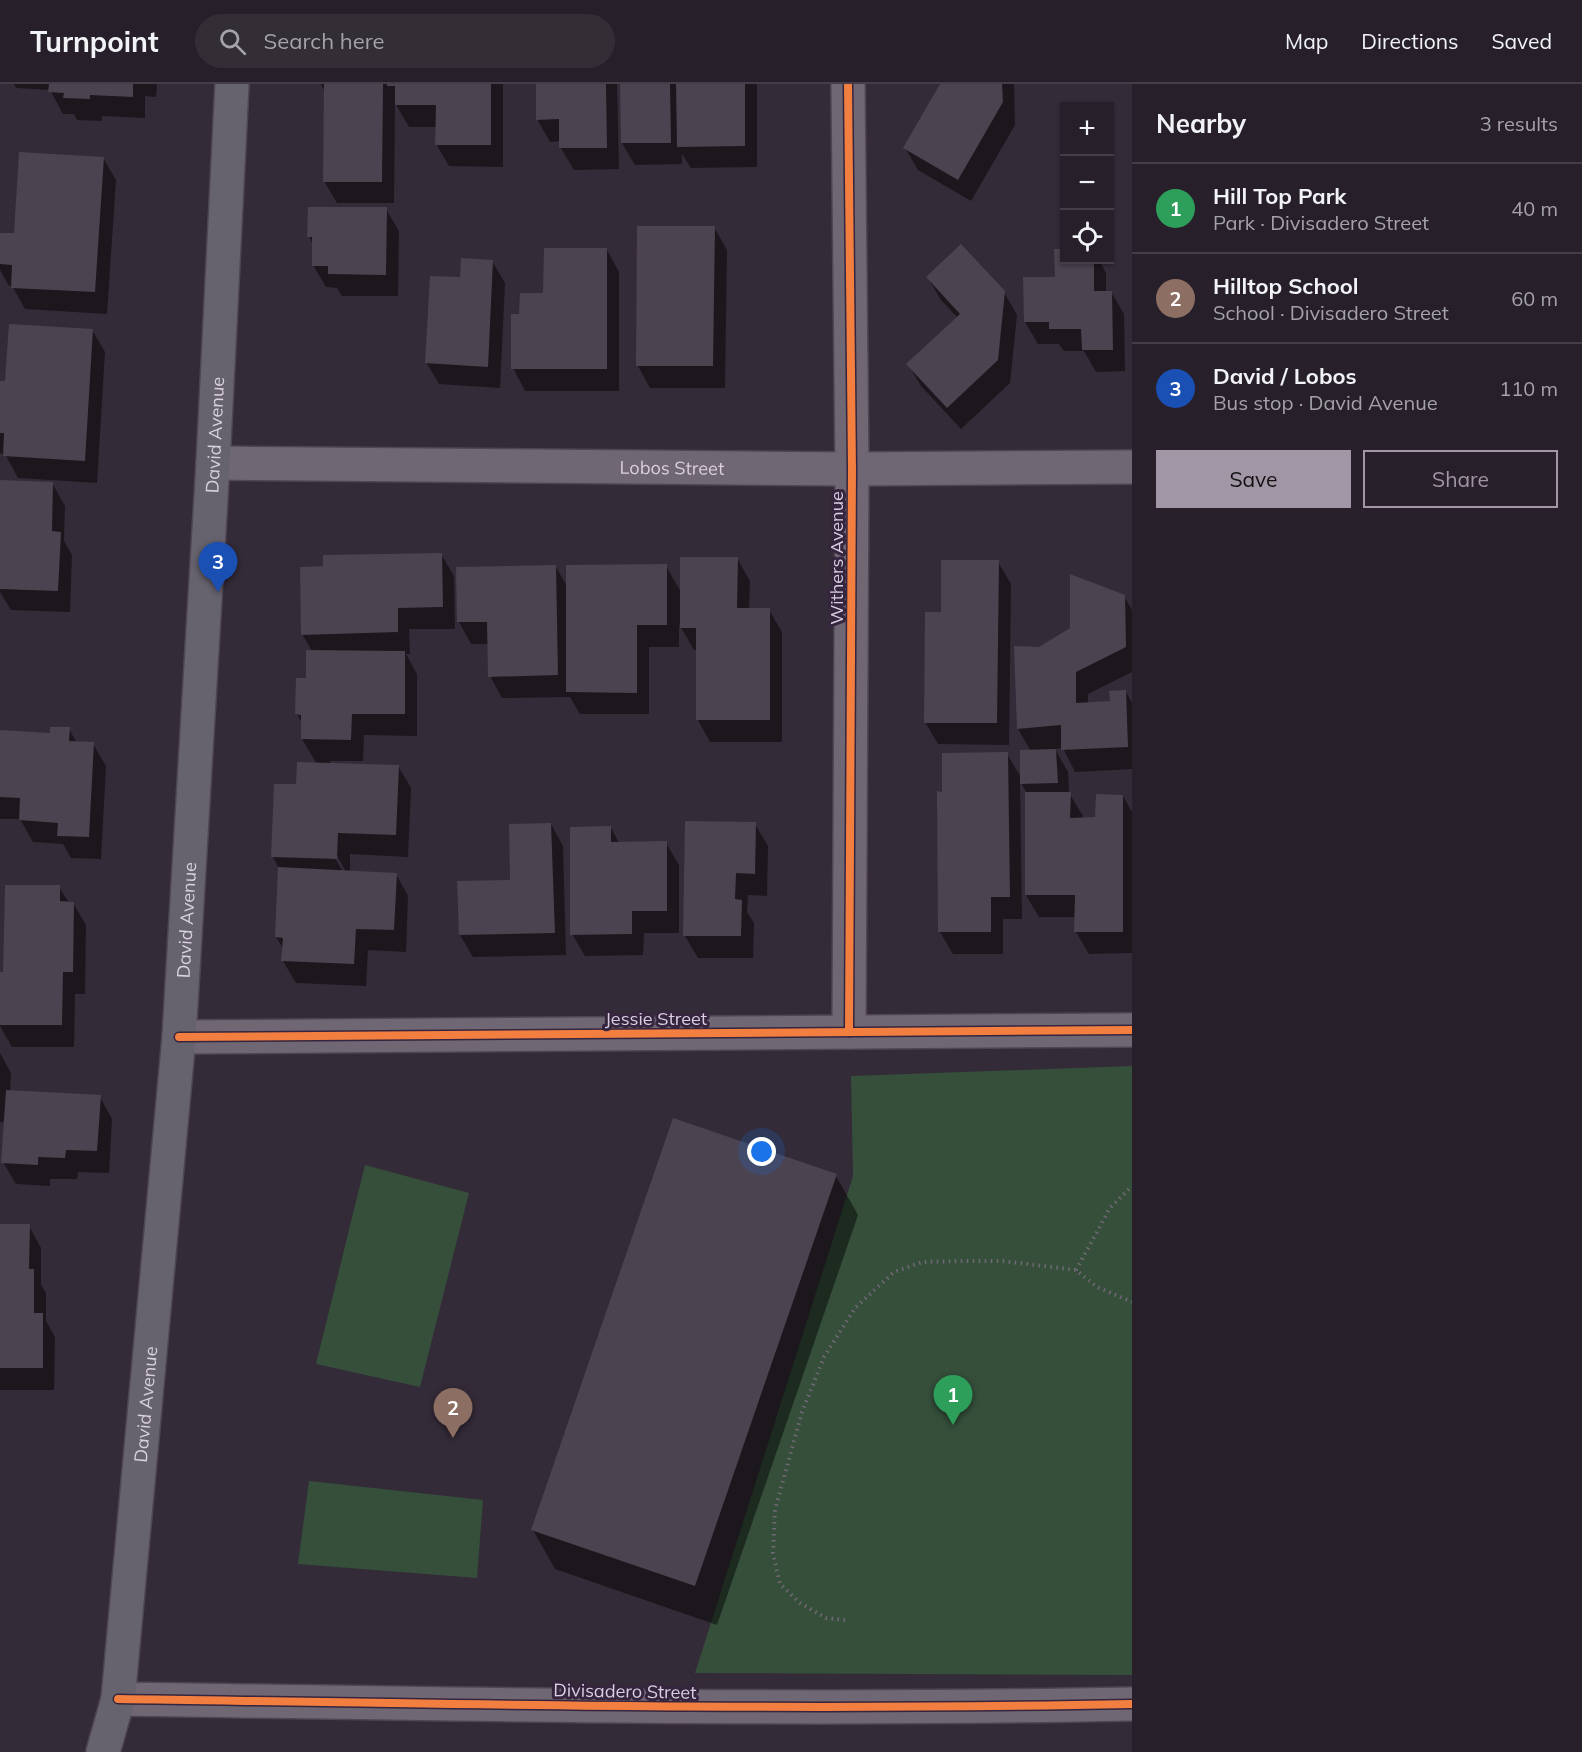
<!DOCTYPE html>
<meta charset="utf-8">
<style>
body{margin:0;font-family:Mulish,sans-serif;background:#332d36;color:#f1f3f6}
.controls{position:absolute;right:18px;top:18px;display:grid;overflow:hidden;border-radius:0px;box-shadow:0 2px 4px #0004}
.controls button{width:54px;height:54px;display:grid;place-items:center;padding:0;border:0;border-bottom:2px solid #433e47;background:#27202a;color:#f1f3f6;font:30px sans-serif}
.you{position:absolute;left:762px;top:1068px;width:21px;height:21px;margin:-15px;border:4px solid #fff;border-radius:50%;background:#1a73e8;box-shadow:0 0 0 9px #1a73e833}
.badge{display:grid;place-items:center;width:39px;height:39px;border-radius:50%;background:#a096a5;color:#fff;font-size:20px;font-weight:700}
.pin{position:absolute;translate:-50% -50px;filter:drop-shadow(0 2px 3px #0008)}
.pin::after{content:'';position:absolute;top:32px;width:21px;height:18px;background:inherit;clip-path:polygon(0 0,100% 0,50% 100%)}
.list{margin:0;padding:0;list-style:none}
h2{display:flex;justify-content:space-between;align-items:center;height:78px;margin:0;padding:0 24px;font-size:26px}
h2 small{font-size:20px;font-weight:400;color:#a4a3a8}
.list li{display:grid;grid-template-columns:39px 1fr auto;gap:18px;align-items:center;box-sizing:border-box;height:90px;padding:0 24px;border-top:2px solid #433e47}
.list b{display:block;font-size:22px;white-space:nowrap}
.list p{margin:0;font-size:20px;white-space:nowrap;color:#a4a3a8}
.list em{font-size:20px;font-style:normal;color:#a4a3a8}
.actions{display:flex;gap:12px;padding:18px 24px}
.actions a{flex:1;padding:14px 0;border:2px solid #a096a5;border-radius:0px;text-align:center;font-size:21px;color:#a096a5}
.actions .main{background:#a096a5;color:#111}
.icon{flex:none;width:33px;height:33px;fill:none;stroke:currentColor;stroke-width:2;stroke-linecap:round;stroke-linejoin:round}
.map{position:relative;flex:none;width:1132px;height:1668px;overflow:hidden}
header{display:flex;align-items:center;gap:36px;box-sizing:border-box;height:84px;padding:0 30px;background:#27202a;border-bottom:2px solid #433e47}
header strong{font-size:28px}
nav{display:flex;gap:33px;margin-inline-start:auto;font-size:21px}
.search{width:420px;height:54px;background:#332d36;display:flex;align-items:center;gap:15px;box-sizing:border-box;padding:0 21px;border-radius:33px;color:#a4a3a8;font-size:22px}
main{display:flex}
aside{flex:1;background:#27202a}
.map>svg:first-child{display:block}
.green{fill:#354f3b}
.shadow{fill:#0007;fill-rule:evenodd}
.building{fill:#4b434f}
.lines{fill:none;stroke-linecap:round;stroke-linejoin:round}
.minor-casing{stroke:#4e4651;stroke-width:36}
.major-casing{stroke:#4e4651;stroke-width:36}
.path{stroke:#706974;stroke-width:4;stroke-dasharray:1.5 4.5;stroke-linecap:butt}
.minor{stroke:#6f6773;stroke-width:33}
.major{stroke:#66636f;stroke-width:33}
.cycleway-casing{stroke:#35253e;stroke-width:11}
.cycleway{stroke:#f27e40;stroke-width:8}
.labels{text-anchor:middle;dominant-baseline:central;stroke-width:6;stroke-linejoin:round;paint-order:stroke}
.street-label{font-size:18px;fill:#dad0e0;stroke:#35253e}
</style>
<header>
<strong>Turnpoint</strong>
<div class="search"><svg class="icon" aria-label="search" viewBox="0 0 24 24"><circle cx="10" cy="10" r="6"/><path d="M15 15l6 6"/></svg>Search here</div>
<nav><a>Map</a><a>Directions</a><a>Saved</a></nav>
</header>
<main>
<div class="map">
<svg width="1132" height="1668" viewBox="0 0 1132 1668">
<rect width="100%" height="100%" fill="#342b38"/>
<g class="green">
<path d="M 1132,982 L 1132,1591 L 695,1589 L 853,1092 L 851,992 Z"/>
<path d="M 365,1081 L 469,1109 L 420,1303 L 316,1280 Z"/>
<path d="M 309,1397 L 483,1416 L 477,1494 L 298,1480 Z"/>
</g>
<g class="shadow">
<path d="M 14,0 L 157,0 L 156,13 L 145,12 L 145,34 L 102,32 L 102,37 L 77,36 L 74,30 L 63,30 L 50,6 L 16,4 Z"/>
<path d="M 321,0 L 503,0 L 503,83 L 449,82 L 436,60 L 437,43 L 409,43 L 395,19 L 394,119 L 337,119 L 324,97 L 325,8 Z"/>
<path d="M 537,0 L 617,0 L 619,85 L 574,86 L 561,64 L 561,57 L 550,58 L 537,35 Z"/>
<path d="M 622,0 L 757,0 L 757,83 L 691,84 L 682,70 L 682,80 L 635,81 L 622,59 Z"/>
<path d="M 942,0 L 1014,0 L 1015,41 L 971,117 L 918,86 L 905,64 Z"/>
<path d="M 103,74 L 116,96 L 107,230 L 25,225 L 12,202 L 9,202 L 0,186 L 0,150 L 15,151 Z"/>
<path d="M 386,125 L 399,147 L 398,212 L 342,212 L 337,204 L 326,203 L 313,181 L 313,161 L 309,152 Z"/>
<path d="M 714,143 L 727,166 L 725,304 L 650,304 L 638,282 Z"/>
<path d="M 607,166 L 619,188 L 619,307 L 525,307 L 513,284 L 521,232 L 545,210 Z"/>
<path d="M 1056,167 L 1064,167 L 1064,176 L 1099,176 L 1106,189 L 1106,208 L 1111,208 L 1124,230 L 1125,287 L 1096,288 L 1084,267 L 1064,267 L 1059,260 L 1038,260 L 1025,238 L 1024,194 L 1056,194 Z"/>
<path d="M 492,177 L 505,199 L 500,304 L 439,300 L 426,278 Z"/>
<path d="M 928,194 L 1004,208 L 1017,231 L 1010,299 L 961,345 L 921,302 L 908,280 L 958,234 L 941,216 Z"/>
<path d="M 92,246 L 105,268 L 97,399 L 18,394 L 5,370 L 1,370 L 0,368 L 0,299 L 6,299 Z"/>
<path d="M 0,398 L 52,399 L 65,422 L 64,457 L 72,471 L 70,528 L 11,526 L 0,508 Z"/>
<path d="M 441,470 L 454,492 L 455,545 L 409,545 L 410,570 L 406,570 L 417,590 L 417,652 L 364,651 L 363,677 L 330,677 L 330,680 L 398,682 L 411,704 L 408,773 L 350,770 L 350,788 L 396,790 L 408,812 L 406,868 L 368,866 L 366,902 L 296,899 L 283,877 L 284,866 L 276,853 L 279,785 L 273,773 L 298,702 L 317,680 L 302,655 L 302,639 L 297,630 L 307,595 L 312,567 L 302,550 ZM 335,768 L 346,788 L 343,788 L 332,769 Z"/>
<path d="M 737,474 L 750,497 L 749,526 L 769,526 L 782,548 L 782,658 L 710,658 L 698,636 L 698,566 L 694,566 L 679,540 L 679,563 L 649,563 L 649,630 L 580,630 L 570,613 L 502,614 L 490,592 L 489,560 L 471,560 L 459,538 L 556,483 L 568,504 L 666,482 L 681,508 Z"/>
<path d="M 998,478 L 1011,500 L 1009,661 L 938,660 L 925,638 L 942,530 Z"/>
<path d="M 1124,512 L 1132,526 L 1132,588 L 1088,610 L 1088,620 L 1112,619 L 1126,608 L 1132,619 L 1132,685 L 1075,688 L 1063,664 L 1055,665 L 1068,688 L 1069,709 L 1083,732 L 1083,735 L 1097,735 L 1123,712 L 1132,728 L 1132,869 L 1089,870 L 1076,848 L 1076,833 L 1039,833 L 1026,811 L 1026,708 L 1020,697 L 1022,835 L 1003,835 L 1003,870 L 953,870 L 940,848 L 943,709 L 1007,670 L 1022,695 L 1031,667 L 1018,645 L 1040,565 Z"/>
<path d="M 69,645 L 77,659 L 93,660 L 106,682 L 101,775 L 71,774 L 63,760 L 33,758 L 20,735 L 0,735 L 0,648 L 51,650 Z"/>
<path d="M 686,739 L 755,740 L 768,762 L 767,812 L 748,811 L 747,828 L 754,839 L 753,874 L 698,874 L 685,852 Z"/>
<path d="M 551,740 L 563,762 L 566,871 L 473,873 L 460,851 L 459,799 L 512,797 Z"/>
<path d="M 611,744 L 619,759 L 666,759 L 679,781 L 679,849 L 644,849 L 643,871 L 585,872 L 572,850 Z"/>
<path d="M 59,803 L 69,819 L 73,819 L 86,841 L 85,910 L 75,910 L 74,963 L 12,963 L 0,942 L 0,889 L 5,889 Z"/>
<path d="M 0,969 L 11,989 L 10,1008 L 100,1013 L 112,1035 L 109,1089 L 78,1088 L 77,1095 L 50,1095 L 50,1102 L 16,1100 L 3,1078 L 5,1038 L 0,1038 Z"/>
<path d="M 836,1092 L 858,1131 L 717,1541 L 555,1485 L 533,1446 Z"/>
<path d="M 0,1141 L 29,1142 L 41,1164 L 41,1201 L 46,1209 L 46,1237 L 55,1253 L 54,1306 L 0,1306 Z"/>
</g>
<g class="building">
<path d="M 49,0 L 133,0 L 133,13 L 90,11 L 90,15 L 63,14 L 64,9 L 48,8 Z"/>
<path d="M 324,0 L 383,0 L 382,98 L 323,98 Z"/>
<path d="M 387,0 L 491,0 L 491,61 L 435,61 L 436,21 L 395,21 L 395,2 L 387,2 Z"/>
<path d="M 536,0 L 606,0 L 607,64 L 559,64 L 559,35 L 536,36 Z"/>
<path d="M 620,0 L 670,0 L 671,59 L 621,59 Z"/>
<path d="M 676,0 L 745,0 L 745,62 L 677,63 Z"/>
<path d="M 940,0 L 1002,0 L 1003,18 L 958,96 L 903,64 Z"/>
<path d="M 19,68 L 104,73 L 95,208 L 11,204 L 12,181 L 0,180 L 0,149 L 14,149 Z"/>
<path d="M 308,123 L 387,123 L 386,191 L 328,190 L 328,182 L 312,182 L 312,153 L 307,153 Z"/>
<path d="M 637,142 L 715,142 L 713,282 L 636,282 Z"/>
<path d="M 961,160 L 1005,207 L 998,276 L 947,324 L 906,280 L 960,230 L 926,193 Z"/>
<path d="M 544,164 L 607,164 L 607,285 L 511,285 L 511,230 L 519,230 L 520,209 L 543,209 Z"/>
<path d="M 1054,165 L 1064,165 L 1064,176 L 1094,176 L 1094,207 L 1112,207 L 1113,266 L 1082,266 L 1081,245 L 1049,245 L 1049,238 L 1024,238 L 1023,193 L 1055,193 Z"/>
<path d="M 461,174 L 493,176 L 488,283 L 425,279 L 430,192 L 460,193 Z"/>
<path d="M 9,240 L 93,245 L 85,377 L 3,372 L 4,349 L 0,349 L 0,297 L 5,297 Z"/>
<path d="M 0,396 L 53,398 L 52,447 L 61,448 L 58,507 L 0,505 Z"/>
<path d="M 442,469 L 443,523 L 398,524 L 398,548 L 301,551 L 300,483 L 323,482 L 323,471 Z"/>
<path d="M 680,473 L 738,473 L 737,524 L 770,524 L 770,636 L 696,636 L 696,544 L 680,544 Z"/>
<path d="M 941,476 L 999,476 L 997,639 L 924,639 L 925,528 L 941,528 Z"/>
<path d="M 667,480 L 667,541 L 637,541 L 637,609 L 566,608 L 566,481 Z"/>
<path d="M 556,481 L 558,591 L 488,593 L 487,538 L 457,538 L 456,483 Z"/>
<path d="M 1070,490 L 1125,511 L 1126,563 L 1076,588 L 1076,619 L 1110,617 L 1109,607 L 1126,606 L 1128,663 L 1061,666 L 1061,641 L 1017,645 L 1014,562 L 1039,563 L 1070,544 Z"/>
<path d="M 306,566 L 405,567 L 405,630 L 352,630 L 351,656 L 301,655 L 301,631 L 295,630 L 296,594 L 306,594 Z"/>
<path d="M 50,643 L 70,643 L 69,657 L 94,658 L 89,753 L 57,752 L 58,739 L 19,736 L 20,714 L 0,713 L 0,646 L 50,649 Z"/>
<path d="M 1056,665 L 1058,699 L 1020,700 L 1020,666 Z"/>
<path d="M 1008,668 L 1010,813 L 991,813 L 991,848 L 938,848 L 937,707 L 942,708 L 942,669 Z"/>
<path d="M 297,678 L 399,681 L 396,751 L 338,749 L 337,775 L 271,773 L 274,700 L 296,700 Z"/>
<path d="M 1025,708 L 1071,708 L 1070,734 L 1095,733 L 1096,710 L 1123,711 L 1123,848 L 1074,848 L 1075,811 L 1025,811 Z"/>
<path d="M 685,737 L 756,738 L 755,790 L 736,789 L 735,815 L 742,816 L 741,852 L 683,852 Z"/>
<path d="M 551,739 L 555,849 L 459,851 L 457,797 L 510,796 L 509,740 Z"/>
<path d="M 611,742 L 611,758 L 667,757 L 667,827 L 632,827 L 632,850 L 570,851 L 570,743 Z"/>
<path d="M 278,783 L 397,789 L 394,846 L 356,845 L 354,880 L 281,877 L 283,854 L 275,853 Z"/>
<path d="M 5,801 L 60,801 L 60,817 L 74,818 L 73,888 L 63,888 L 62,941 L 0,941 L 0,888 L 3,888 Z"/>
<path d="M 6,1006 L 101,1011 L 97,1067 L 66,1066 L 65,1074 L 38,1073 L 38,1081 L 1,1079 Z"/>
<path d="M 673,1034 L 837,1090 L 695,1502 L 531,1446 Z"/>
<path d="M 0,1140 L 30,1140 L 29,1185 L 34,1185 L 34,1229 L 43,1229 L 43,1284 L 0,1284 Z"/>
</g>
<g class="lines">
<g class="minor-casing">
<g id="minor">
<path d="M 848,0 L 852,385 L 849,948"/>
<path id="s1" d="M 213,379 L 852,385 L 1132,383"/>
<path d="M 179,953 L 1132,946"/>
<path d="M 118,1615 C 456,1620 794,1627 1132,1620"/>
</g>
</g>
<g class="major-casing">
<g id="major">
<path id="s2" d="M 103,1668 L 118,1615 L 179,953 L 213,379 L 232,0"/>
</g>
</g>
<g class="path">
<path d="M 1076,1186 L 1110,1124 L 1132,1102"/>
<path d="M 845,1536 L 826,1534 L 800,1519 L 780,1500 L 773,1469 L 775,1426 L 802,1328 L 824,1273 L 855,1224 L 894,1188 L 922,1178 L 965,1177 L 1003,1177 L 1076,1186 L 1097,1203 L 1132,1218"/>
</g>
<use href="#minor" class="minor"/>
<use href="#major" class="major"/>
<g class="cycleway-casing">
<g id="cycleway">
<path d="M 848,0 L 852,385 L 849,948"/>
<path d="M 179,953 L 1132,946"/>
<path d="M 118,1615 C 456,1620 794,1627 1132,1620"/>
</g>
</g>
<use href="#cycleway" class="cycleway"/>
</g>
<g class="labels">
<g class="street-label">
<text stroke="none"><textPath href="#s2" startOffset="1323">David Avenue</textPath></text>
<text stroke="none"><textPath href="#s1" startOffset="459">Lobos Street</textPath></text>
<text transform="translate(836 474) rotate(-90)">Withers Avenue</text>
<text stroke="none"><textPath href="#s2" startOffset="837">David Avenue</textPath></text>
<text x="656" y="934">Jessie Street</text>
<text stroke="none"><textPath href="#s2" startOffset="351">David Avenue</textPath></text>
<text transform="translate(625 1607) rotate(1)">Divisadero Street</text>
</g>
</g>
</svg>
<div class="controls">
<button>+</button>
<button>−</button>
<button><svg class="icon" aria-label="locate" viewBox="0 0 24 24"><circle cx="12" cy="12" r="6"/><path d="M12 2v4M12 18v4M2 12h4M18 12h4"/></svg></button>
</div>
<div class="you"></div>
<div class="pin badge" style="left:953px;top:1341px;background:#2e9e5b">1</div>
<div class="pin badge" style="left:453px;top:1354px;background:#8d6e63">2</div>
<div class="pin badge" style="left:218px;top:508px;background:#1a4fb4">3</div>
</div>
<aside>
<h2>Nearby<small>3 results</small></h2>
<ul class="list">
<li><span class="badge" style="background:#2e9e5b">1</span><div><b>Hill Top Park</b><p>Park · Divisadero Street</p></div><em>40 m</em></li>
<li><span class="badge" style="background:#8d6e63">2</span><div><b>Hilltop School</b><p>School · Divisadero Street</p></div><em>60 m</em></li>
<li><span class="badge" style="background:#1a4fb4">3</span><div><b>David / Lobos</b><p>Bus stop · David Avenue</p></div><em>110 m</em></li>
</ul>
<div class="actions"><a class="main">Save</a><a>Share</a></div>
</aside>
</main>
